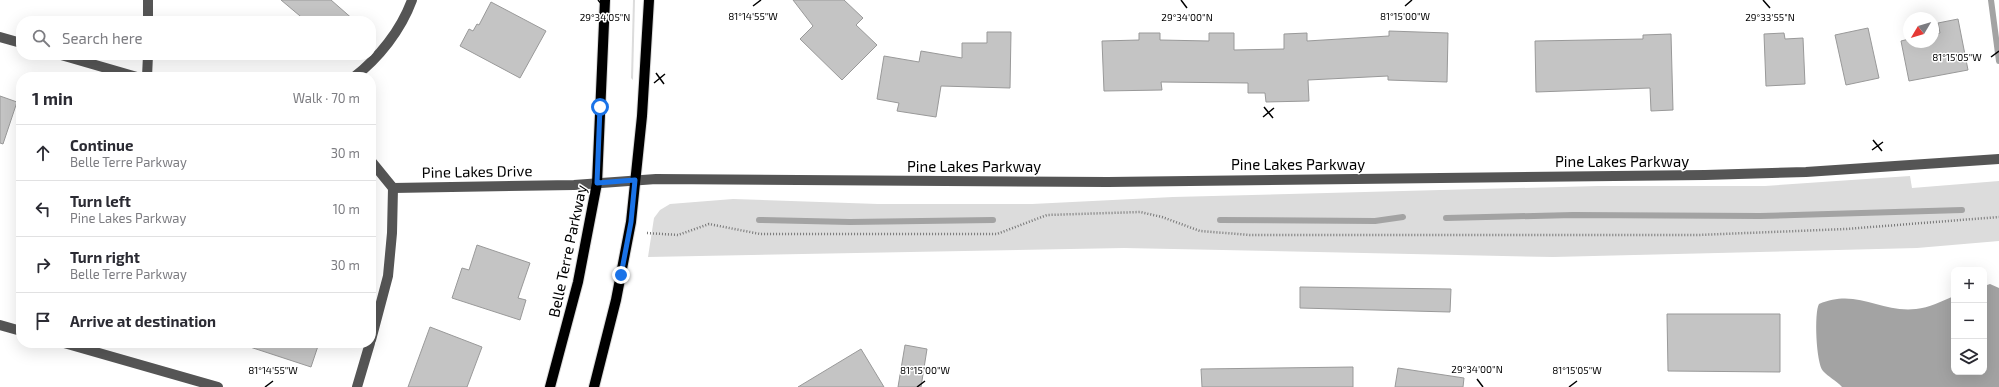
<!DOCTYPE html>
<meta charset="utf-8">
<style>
body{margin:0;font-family:"Exo 2",sans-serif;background:#f7f7f7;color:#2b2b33}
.controls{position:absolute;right:12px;bottom:12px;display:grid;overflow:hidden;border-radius:8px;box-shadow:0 4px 16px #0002}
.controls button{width:36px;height:36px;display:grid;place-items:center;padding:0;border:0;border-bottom:1px solid #e1e1e2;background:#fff;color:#2b2b33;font:20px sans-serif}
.compass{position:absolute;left:1903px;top:12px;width:36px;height:36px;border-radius:50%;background:#fff;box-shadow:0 4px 16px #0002;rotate:232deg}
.stop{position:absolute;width:12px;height:12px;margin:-9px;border:3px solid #1a73e8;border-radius:50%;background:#fff}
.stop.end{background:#1a73e8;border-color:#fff;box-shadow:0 1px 4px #0008}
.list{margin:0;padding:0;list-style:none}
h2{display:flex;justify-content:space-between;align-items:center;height:52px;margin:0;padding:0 16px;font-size:17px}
h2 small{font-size:13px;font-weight:400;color:#7c7c81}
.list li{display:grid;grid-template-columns:26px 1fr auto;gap:12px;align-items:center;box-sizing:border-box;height:56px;padding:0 16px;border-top:1px solid #e1e1e2}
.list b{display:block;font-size:15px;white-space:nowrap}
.list p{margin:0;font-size:13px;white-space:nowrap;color:#7c7c81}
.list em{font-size:13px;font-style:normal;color:#7c7c81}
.icon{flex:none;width:22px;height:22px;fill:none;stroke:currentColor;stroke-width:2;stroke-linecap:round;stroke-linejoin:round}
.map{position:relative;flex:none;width:1999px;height:387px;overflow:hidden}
.search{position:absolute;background:#fff;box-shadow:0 4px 16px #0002;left:16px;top:16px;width:360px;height:44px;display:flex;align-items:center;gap:10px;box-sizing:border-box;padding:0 14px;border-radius:16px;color:#7c7c81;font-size:15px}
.panel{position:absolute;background:#fff;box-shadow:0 4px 16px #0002;left:16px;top:72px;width:360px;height:276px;border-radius:16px}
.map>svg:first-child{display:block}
.green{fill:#dcdcdc}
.water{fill:#a3a3a3}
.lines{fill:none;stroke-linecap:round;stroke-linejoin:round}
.stream{stroke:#a3a3a3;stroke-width:6}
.building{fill:#c4c4c4;stroke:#999}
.major-casing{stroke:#dbdbdb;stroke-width:12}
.path{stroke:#777;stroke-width:2.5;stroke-dasharray:1 2;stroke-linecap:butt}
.minor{stroke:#555;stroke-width:10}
.major{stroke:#000;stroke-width:10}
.route{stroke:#1a73e8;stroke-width:5}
.ticks{fill:none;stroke:#000;stroke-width:1.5}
.labels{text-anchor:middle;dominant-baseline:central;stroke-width:3;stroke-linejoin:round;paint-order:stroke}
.street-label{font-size:15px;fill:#000;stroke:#fff}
.ticks-label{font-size:10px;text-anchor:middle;fill:#000;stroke:#fff;stroke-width:3;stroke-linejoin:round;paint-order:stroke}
</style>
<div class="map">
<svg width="1999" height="387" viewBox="0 0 1999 387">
<rect width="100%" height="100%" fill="#fff"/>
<g class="green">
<path d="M 633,0 L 635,0 L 633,80 L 631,78 Z"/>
<path d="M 1910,176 L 1912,188 L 1999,181 L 1999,241 L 1917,248 L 1553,257 L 1124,248 L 648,257 L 654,218 L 660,210 L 670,204 L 733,199 L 878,204 L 1032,204 L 1173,197 L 1598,186 L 1765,186 Z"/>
</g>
<path class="water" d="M 1990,284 L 1999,288 L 1999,387 L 1842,387 C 1836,380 1828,377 1823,371 C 1816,363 1814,312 1819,304 C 1857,288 1880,313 1916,309 C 1929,308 1942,301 1954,296 L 1954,372 L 1984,372 L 1984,286 Z"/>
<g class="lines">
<g class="stream">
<path d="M 1991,0 L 1999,61"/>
<path d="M 1446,218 L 1573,215 L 1760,216 L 1962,210"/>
<path d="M 759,220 L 850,222 L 993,220"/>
<path d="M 1220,220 L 1375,221 L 1403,217"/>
</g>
</g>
<g class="building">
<path d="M 281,0 L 331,0 L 355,21 L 306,21 Z"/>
<path d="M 793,0 L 844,0 L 863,18 L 856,25 L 877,45 L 842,80 L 800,39 L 813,26 Z"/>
<path d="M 491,2 L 546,31 L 520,78 L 460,46 L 469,29 L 473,31 L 477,24 L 479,25 Z"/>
<path d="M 1958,19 L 1968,70 L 1909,81 L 1901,41 L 1909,39 L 1909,42 L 1933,42 L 1933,35 L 1940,33 L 1938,23 Z"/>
<path d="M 1868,28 L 1879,78 L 1846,85 L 1835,35 Z"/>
<path d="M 1389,31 L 1448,33 L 1447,82 L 1388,80 L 1388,76 L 1308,80 L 1309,101 L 1266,102 L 1265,93 L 1248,93 L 1248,83 L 1161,82 L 1162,90 L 1104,91 L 1102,41 L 1139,40 L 1139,33 L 1160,33 L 1160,40 L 1209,41 L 1209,33 L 1234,33 L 1234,50 L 1284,49 L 1284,34 L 1307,33 L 1307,41 L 1389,36 Z"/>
<path d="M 987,32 L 1011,32 L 1010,88 L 941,86 L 936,117 L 897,111 L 899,103 L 877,99 L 884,56 L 919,62 L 921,51 L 962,58 L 962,43 L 987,43 Z"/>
<path d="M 1784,33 L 1785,39 L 1803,38 L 1805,84 L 1766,86 L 1764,34 Z"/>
<path d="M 1671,34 L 1673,110 L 1651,111 L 1650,88 L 1536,92 L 1535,41 L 1643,39 L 1643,35 Z"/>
<path d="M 0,96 L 17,102 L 3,144 L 0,143 Z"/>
<path d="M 477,245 L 530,263 L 518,298 L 526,300 L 520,320 L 452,298 L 462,268 L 469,270 Z"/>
<path d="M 1300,287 L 1451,289 L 1450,312 L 1300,308 Z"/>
<path d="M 1667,314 L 1780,314 L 1780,372 L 1668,371 Z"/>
<path d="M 430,327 L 482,347 L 467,387 L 408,387 Z"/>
<path d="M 248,343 L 319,343 L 311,367 L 247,346 Z"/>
<path d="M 905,345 L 927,349 L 921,387 L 898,387 Z"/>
<path d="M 861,349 L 884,387 L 798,387 Z"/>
<path d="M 1353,367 L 1353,387 L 1202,387 L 1201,369 Z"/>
<path d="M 1398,368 L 1464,378 L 1463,387 L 1395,387 Z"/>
</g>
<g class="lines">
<g class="major-casing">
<g id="major">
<path d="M 550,387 L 578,282 L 597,183 L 605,0"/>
<path d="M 594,387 L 616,300 L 631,222 L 642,116 L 649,0"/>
</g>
</g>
<path class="path" d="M 647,233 L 678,235 L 709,224 L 760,234 L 997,234 L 1047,215 L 1140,212 L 1162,217 L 1200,231 L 1250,235 L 1698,235 L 1846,229 L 1999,217"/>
<g class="minor">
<path d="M 148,21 L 148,0"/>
<path d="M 0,37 L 21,43"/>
<path d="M 61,55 L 137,77"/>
<path d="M 147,77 L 148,55"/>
<path d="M 354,77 C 379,58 401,30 412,0"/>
<path d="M 371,161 L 393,188 L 574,185 L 656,179 L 1108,182 L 1705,175 L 1806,172 L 1999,159"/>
<path d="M 0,325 L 21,331"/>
<path d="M 371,340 L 388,276 L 392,233 L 393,188"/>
<path d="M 64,343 L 218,387"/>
<path d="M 357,387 L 370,343"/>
</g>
<use href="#major" class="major"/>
</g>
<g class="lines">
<path class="route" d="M 600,107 L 597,183 L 635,180 L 631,222 L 621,275"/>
</g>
<path class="ticks" d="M 598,0 L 605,8M 1181,0 L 1187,8M 1763,0 L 1770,8M 753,6 L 761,0M 1405,6 L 1412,0M 1991,57 L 1999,51M 656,73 L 664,84M 654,83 L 665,74M 1264,107 L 1273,118M 1263,117 L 1274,108M 1873,140 L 1882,151M 1872,150 L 1883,142M 1477,379 L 1483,387M 265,387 L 273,381M 917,387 L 925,381M 1569,387 L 1577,381"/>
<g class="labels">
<g class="street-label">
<text x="1622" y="161">Pine Lakes Parkway</text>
<text x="1298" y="164">Pine Lakes Parkway</text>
<text x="974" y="166">Pine Lakes Parkway</text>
<text transform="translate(477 171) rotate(-1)">Pine Lakes Drive</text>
<text transform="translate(567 251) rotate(-78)">Belle Terre Parkway</text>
</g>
</g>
<g class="ticks-label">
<text x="753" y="20">81°14'55"W</text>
<text x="1405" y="20">81°15'00"W</text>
<text x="605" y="21">29°34'05"N</text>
<text x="1187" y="21">29°34'00"N</text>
<text x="1770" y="21">29°33'55"N</text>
<text x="1957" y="61">81°15'05"W</text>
<text x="1477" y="373">29°34'00"N</text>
<text x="273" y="374">81°14'55"W</text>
<text x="925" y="374">81°15'00"W</text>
<text x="1577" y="374">81°15'05"W</text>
</g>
</svg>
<div class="controls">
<button>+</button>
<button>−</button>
<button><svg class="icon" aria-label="layers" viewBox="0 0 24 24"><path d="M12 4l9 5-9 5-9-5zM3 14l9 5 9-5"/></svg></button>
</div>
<svg class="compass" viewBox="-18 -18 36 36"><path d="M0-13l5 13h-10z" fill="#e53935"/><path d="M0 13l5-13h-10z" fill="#7c7c81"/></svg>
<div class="stop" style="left:600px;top:107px"></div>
<div class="stop end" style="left:621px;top:275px"></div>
<div class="search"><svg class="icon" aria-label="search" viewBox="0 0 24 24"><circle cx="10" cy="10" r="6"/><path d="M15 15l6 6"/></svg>Search here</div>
<section class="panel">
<h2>1 min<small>Walk · 70 m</small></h2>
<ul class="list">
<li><svg class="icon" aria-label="ahead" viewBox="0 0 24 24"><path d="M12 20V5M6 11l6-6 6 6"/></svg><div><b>Continue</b><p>Belle Terre Parkway</p></div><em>30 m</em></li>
<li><svg class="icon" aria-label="left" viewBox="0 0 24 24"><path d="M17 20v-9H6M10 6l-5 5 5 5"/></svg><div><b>Turn left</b><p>Pine Lakes Parkway</p></div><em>10 m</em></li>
<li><svg class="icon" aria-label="right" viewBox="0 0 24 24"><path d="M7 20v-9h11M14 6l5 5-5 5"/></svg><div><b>Turn right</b><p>Belle Terre Parkway</p></div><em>30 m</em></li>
<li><svg class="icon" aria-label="arrive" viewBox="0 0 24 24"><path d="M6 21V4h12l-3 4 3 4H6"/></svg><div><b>Arrive at destination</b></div></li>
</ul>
</section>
</div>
